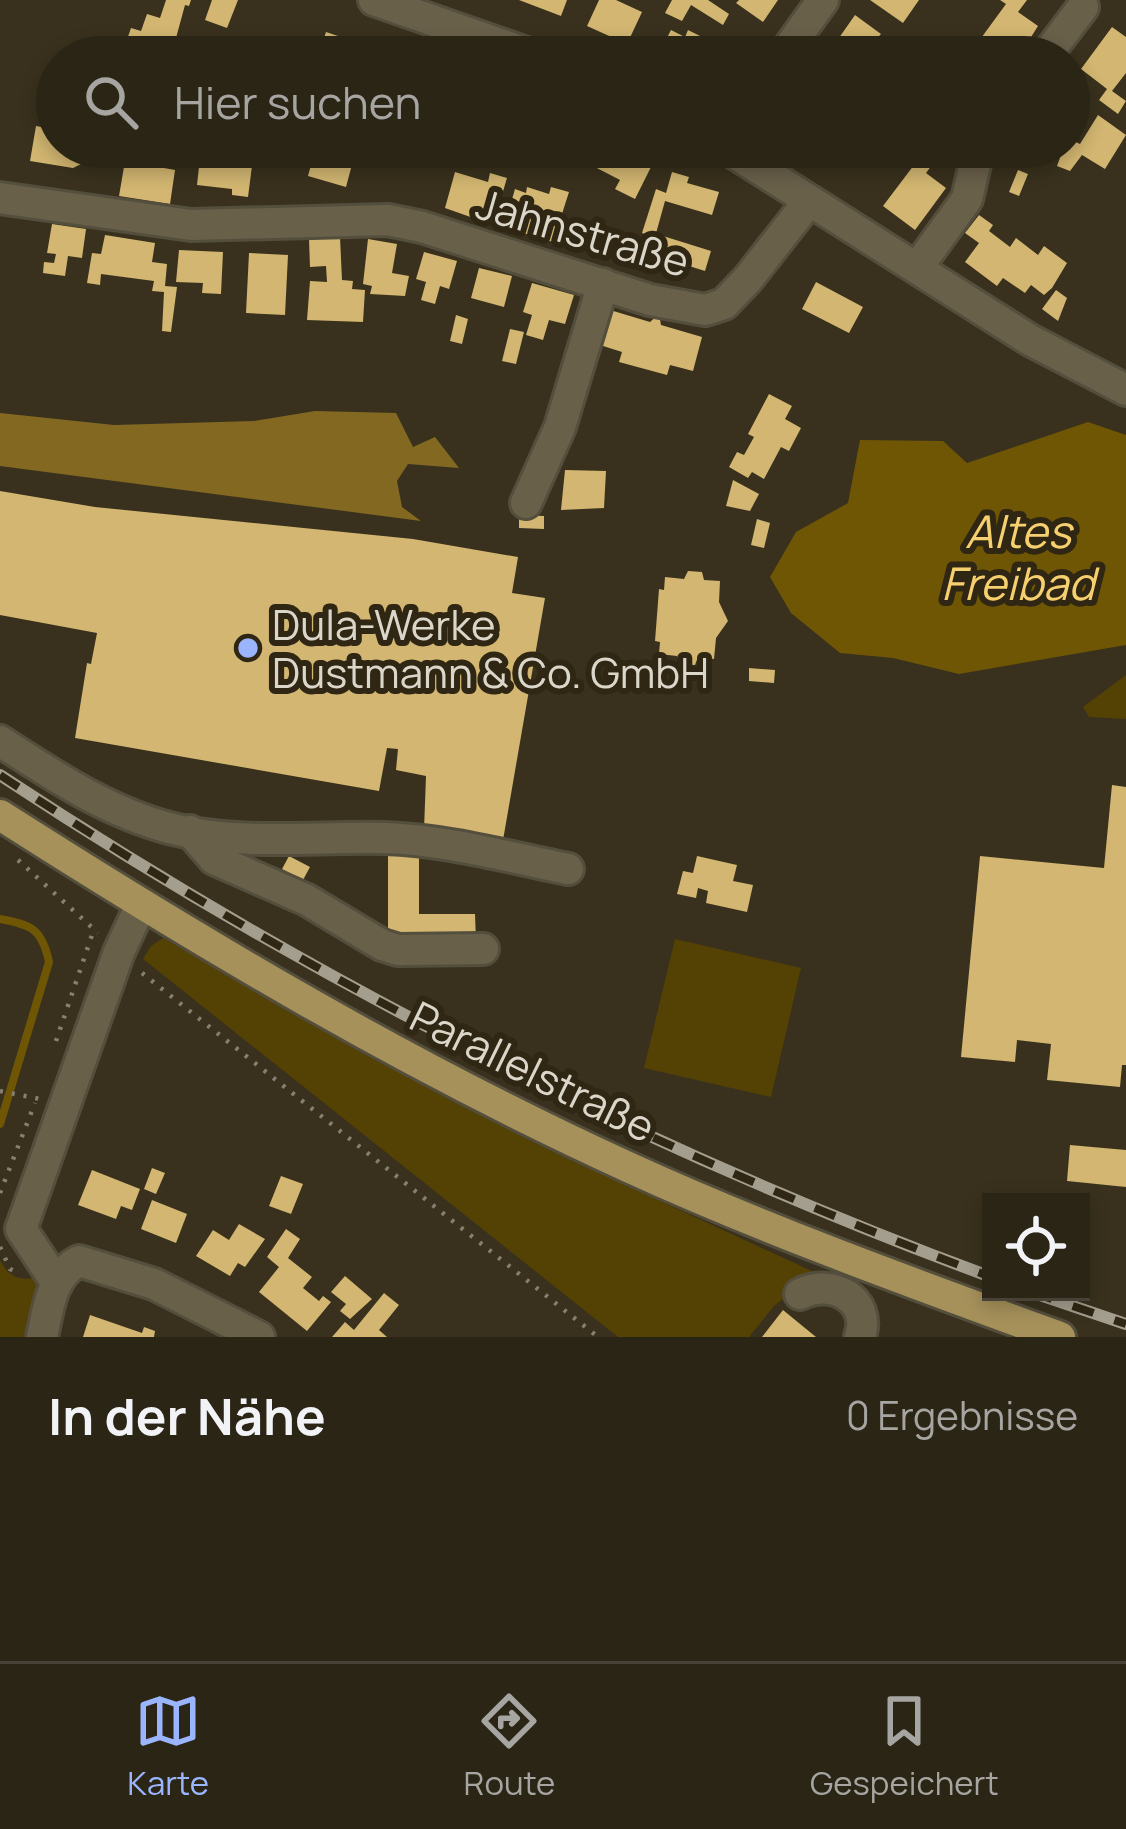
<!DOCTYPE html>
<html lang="de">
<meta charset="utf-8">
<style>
body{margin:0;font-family:Manrope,sans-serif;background:#373123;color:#f1f3f6}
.controls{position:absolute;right:36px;bottom:36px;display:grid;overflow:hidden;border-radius:0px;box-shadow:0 6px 18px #0003}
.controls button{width:108px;height:108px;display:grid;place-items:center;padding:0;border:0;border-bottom:3px solid #474235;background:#2b2516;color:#f1f3f6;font:60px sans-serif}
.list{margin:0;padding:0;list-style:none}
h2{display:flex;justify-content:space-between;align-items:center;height:156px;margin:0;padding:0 48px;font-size:51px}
h2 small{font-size:39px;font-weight:400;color:#a6a5a1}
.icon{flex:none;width:66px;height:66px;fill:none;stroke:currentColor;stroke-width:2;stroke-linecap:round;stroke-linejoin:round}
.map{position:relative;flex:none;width:1126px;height:1337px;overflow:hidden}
.search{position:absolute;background:#2b2516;box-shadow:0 6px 18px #0003;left:36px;right:36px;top:36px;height:132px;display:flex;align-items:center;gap:30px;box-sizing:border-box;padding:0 42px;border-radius:66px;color:#a6a5a1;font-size:45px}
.sheet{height:324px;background:#2b2516}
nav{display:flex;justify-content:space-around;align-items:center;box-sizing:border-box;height:168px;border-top:3px solid #474235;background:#2b2516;font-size:33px;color:#a6a5a1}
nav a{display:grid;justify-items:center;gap:6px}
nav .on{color:#9ab5fd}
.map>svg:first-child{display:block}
.green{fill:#544104}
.forest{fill:#826821}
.water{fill:#6f5604}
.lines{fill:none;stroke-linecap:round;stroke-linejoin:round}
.stream{stroke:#6f5604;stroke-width:8}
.building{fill:#d2b671}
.minor-casing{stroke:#544e3d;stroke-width:36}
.major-casing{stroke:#544e3d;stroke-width:36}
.path{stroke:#878070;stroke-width:4.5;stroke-dasharray:3 9;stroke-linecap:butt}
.minor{stroke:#69604a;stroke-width:30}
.major{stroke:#a6915b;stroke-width:30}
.rail-casing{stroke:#a49e8f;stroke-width:12}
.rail{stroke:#2f2713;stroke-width:8;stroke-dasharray:22;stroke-linecap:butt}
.poi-dot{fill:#9ab5fd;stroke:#2f2713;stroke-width:4.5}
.labels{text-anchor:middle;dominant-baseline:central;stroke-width:12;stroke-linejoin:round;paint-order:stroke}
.street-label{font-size:42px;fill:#dbd6ca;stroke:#2f2713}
.poi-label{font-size:42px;fill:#dbd6ca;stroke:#2f2713;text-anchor:start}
.water-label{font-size:45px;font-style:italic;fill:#f6d06f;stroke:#2f2713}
</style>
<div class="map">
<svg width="1126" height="1337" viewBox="0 0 1126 1337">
<rect width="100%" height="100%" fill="#39311d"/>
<g class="green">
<path d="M 1126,675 L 1126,719 L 1089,717 L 1083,707 Z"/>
<path d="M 163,938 L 370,1057 L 529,1140 L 816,1273 L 774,1306 L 749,1337 L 618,1337 L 143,959 L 151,946 Z"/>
<path d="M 675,939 L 801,968 L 771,1097 L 644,1068 Z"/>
<path d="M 0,1260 C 11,1282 24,1280 46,1276 L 31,1337 L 0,1337 Z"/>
</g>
<path class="forest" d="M 315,411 L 396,413 L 413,447 L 435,437 L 459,468 L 408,464 L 397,481 L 402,507 L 421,521 L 0,466 L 0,413 L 114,425 L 254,421 Z"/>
<path class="water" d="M 1088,422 L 1126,435 L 1126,645 L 959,674 L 893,658 L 840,653 L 791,613 L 770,577 L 796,532 L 848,503 L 860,440 L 943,441 L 967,463 Z"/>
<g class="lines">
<path class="stream" d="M 0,919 C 32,925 42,929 49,962 L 0,1124"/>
</g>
<g class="building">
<path d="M 166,0 L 191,0 L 189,6 L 185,5 L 173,49 L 142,39 L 136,57 L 121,57 L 131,28 L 141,31 L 147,14 L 160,18 Z"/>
<path d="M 212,0 L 238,0 L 227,28 L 205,20 Z"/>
<path d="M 519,0 L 567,0 L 561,16 Z"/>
<path d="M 599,0 L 616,0 L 642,12 L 627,44 L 587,26 Z"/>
<path d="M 672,0 L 708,0 L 729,14 L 723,25 L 691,5 L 682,21 L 665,13 Z"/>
<path d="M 739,0 L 778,0 L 763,22 L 736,3 Z"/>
<path d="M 870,0 L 919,0 L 903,23 Z"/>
<path d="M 1000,0 L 1027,0 L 1018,12 L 1038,26 L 1021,53 L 1016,57 L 987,54 L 943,57 L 950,47 L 959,53 L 969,39 L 976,45 L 1006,4 Z"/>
<path d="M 855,15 L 881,34 L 860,57 L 851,57 L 834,45 Z"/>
<path d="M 1112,27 L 1126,37 L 1126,73 L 1112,91 L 1126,101 L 1118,114 L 1099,100 L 1107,89 L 1081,69 Z"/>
<path d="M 671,30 L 685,37 L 688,30 L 732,52 L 729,57 L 657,57 Z"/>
<path d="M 326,32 L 341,37 L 338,46 L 366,56 L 370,46 L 399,57 L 318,57 Z"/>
<path d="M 1098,115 L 1126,135 L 1105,169 L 1082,155 L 1070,171 L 1057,166 L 1064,147 L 1069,147 L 1069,139 L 1080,144 Z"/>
<path d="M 36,126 L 57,130 L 57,147 L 73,147 L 82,155 L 81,164 L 73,168 L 30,161 Z"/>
<path d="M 316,147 L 354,157 L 346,187 L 308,176 Z"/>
<path d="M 362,147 L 378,147 L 373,164 L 358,160 Z"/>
<path d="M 603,147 L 629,147 L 636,151 L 634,156 L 652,165 L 635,199 L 615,189 L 620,180 L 593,166 Z"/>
<path d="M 916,147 L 944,149 L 926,173 L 946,188 L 915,230 L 883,206 L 914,165 L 907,160 Z"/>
<path d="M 1016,147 L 1048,147 L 1037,162 Z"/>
<path d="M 201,148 L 253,158 L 248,197 L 232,195 L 232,189 L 197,185 Z"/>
<path d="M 137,149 L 149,151 L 154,158 L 153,166 L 175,170 L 170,204 L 119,196 L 125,161 Z"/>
<path d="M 1018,170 L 1028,174 L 1019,196 L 1009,192 Z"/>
<path d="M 455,172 L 488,182 L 490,173 L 507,178 L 493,225 L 445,208 Z"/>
<path d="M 672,172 L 689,177 L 687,183 L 719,192 L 712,215 L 665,201 L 655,237 L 642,233 L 656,189 L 666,193 Z"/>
<path d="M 527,187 L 549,194 L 551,187 L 569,192 L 553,242 L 504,227 L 515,189 L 526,193 Z"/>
<path d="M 979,215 L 993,225 L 989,231 L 1010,247 L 1016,238 L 1038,255 L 1044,246 L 1067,263 L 1052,288 L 1044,295 L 1031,285 L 1025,293 L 1003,278 L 997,286 L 965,262 L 979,243 L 965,233 Z"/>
<path d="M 52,224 L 86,229 L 82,258 L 68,256 L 65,276 L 43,273 L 44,262 L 54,263 L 56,254 L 47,253 Z"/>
<path d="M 105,235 L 155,243 L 152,262 L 167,264 L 165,286 L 177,287 L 171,332 L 162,331 L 164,292 L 152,291 L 154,281 L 101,274 L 100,285 L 87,283 L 92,253 L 101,254 Z"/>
<path d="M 663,236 L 711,251 L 705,271 L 689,266 L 687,274 L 646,261 L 649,251 L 657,253 Z"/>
<path d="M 340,237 L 342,280 L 353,281 L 352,289 L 365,290 L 363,322 L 307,320 L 310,281 L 327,282 L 326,266 L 310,267 L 309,239 Z"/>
<path d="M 368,239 L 397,244 L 392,273 L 409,276 L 405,296 L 370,294 L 372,286 L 363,284 Z"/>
<path d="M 179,250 L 223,252 L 221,294 L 202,293 L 203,283 L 176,282 Z"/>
<path d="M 424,252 L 457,261 L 449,289 L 440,286 L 435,304 L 421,300 L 426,282 L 416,279 Z"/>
<path d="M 249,253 L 288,255 L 285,315 L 246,313 Z"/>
<path d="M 479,268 L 512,276 L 504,307 L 471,298 Z"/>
<path d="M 816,282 L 863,307 L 849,333 L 802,309 Z"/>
<path d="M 532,283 L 574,295 L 565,324 L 549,320 L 543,340 L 526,335 L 532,315 L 523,312 Z"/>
<path d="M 1056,290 L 1067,298 L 1058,321 L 1042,309 Z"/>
<path d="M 610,310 L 650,322 L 659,314 L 661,325 L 702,337 L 693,371 L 670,365 L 667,375 L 619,362 L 622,352 L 600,345 Z"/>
<path d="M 456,315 L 468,319 L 462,344 L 450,341 Z"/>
<path d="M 510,329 L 524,332 L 516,364 L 502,361 Z"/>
<path d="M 769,394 L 792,406 L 785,419 L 801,428 L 789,451 L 781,447 L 764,479 L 752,472 L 748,478 L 729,467 L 737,452 L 744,455 L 754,437 L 748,434 Z"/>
<path d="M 565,470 L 606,471 L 604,508 L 561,510 Z"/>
<path d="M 733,480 L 759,494 L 750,511 L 726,506 Z"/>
<path d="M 0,491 L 95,507 L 413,539 L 518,557 L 512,593 L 545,598 L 502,846 L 424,830 L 426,776 L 396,770 L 398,749 L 387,748 L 379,791 L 75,738 L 87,663 L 91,664 L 97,633 L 0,615 Z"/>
<path d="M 519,515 L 544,516 L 544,529 L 519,528 Z"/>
<path d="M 757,519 L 770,523 L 764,548 L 751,545 Z"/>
<path d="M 688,571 L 702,572 L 704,580 L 720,581 L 719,602 L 728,621 L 716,638 L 714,659 L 698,657 L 695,665 L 680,664 L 677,656 L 659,654 L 660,642 L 655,641 L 659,589 L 664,590 L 665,577 L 684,579 Z"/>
<path d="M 749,668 L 775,670 L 774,683 L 749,681 Z"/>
<path d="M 1112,785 L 1126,787 L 1126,1065 L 1122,1065 L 1120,1087 L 1047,1080 L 1051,1044 L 1017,1040 L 1015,1062 L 961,1057 L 980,856 L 1104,868 Z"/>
<path d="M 388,854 L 419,854 L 419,914 L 475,914 L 476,941 L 388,942 Z"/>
<path d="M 289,856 L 310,867 L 303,880 L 282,869 Z"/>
<path d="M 697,856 L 737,865 L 733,881 L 753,885 L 747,912 L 706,903 L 708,891 L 698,888 L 696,898 L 677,894 L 683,871 L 693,873 Z"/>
<path d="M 1070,1145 L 1126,1150 L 1126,1187 L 1067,1181 Z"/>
<path d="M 152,1168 L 165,1173 L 156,1194 L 144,1189 Z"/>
<path d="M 92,1170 L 140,1189 L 132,1210 L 121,1206 L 116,1219 L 78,1205 Z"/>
<path d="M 281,1176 L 303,1184 L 291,1214 L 269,1206 Z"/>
<path d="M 152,1200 L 187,1214 L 176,1243 L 141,1229 Z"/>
<path d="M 239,1224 L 265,1239 L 245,1267 L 238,1263 L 230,1276 L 196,1256 L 213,1230 L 229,1240 Z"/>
<path d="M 286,1229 L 300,1239 L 288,1258 L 312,1277 L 303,1288 L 319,1301 L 323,1296 L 331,1302 L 307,1331 L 259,1292 L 279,1267 L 267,1257 Z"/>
<path d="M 345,1276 L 372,1299 L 350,1319 L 340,1311 L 346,1304 L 331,1292 Z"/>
<path d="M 384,1293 L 399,1305 L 379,1330 L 387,1337 L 332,1337 L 345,1322 L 354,1330 Z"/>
<path d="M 783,1310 L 816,1337 L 762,1337 Z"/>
<path d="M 90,1315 L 142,1333 L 144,1327 L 155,1331 L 154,1337 L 83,1337 Z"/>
</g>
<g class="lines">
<g class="minor-casing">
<g id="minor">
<path d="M 374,0 L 538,57"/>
<path d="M 782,57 L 823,0"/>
<path d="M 1045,57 L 1083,7"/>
<path d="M 725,147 L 1030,340 L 1126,390"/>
<path d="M 0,198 L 191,225 L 388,220 L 422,227 L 650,300 L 705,310 L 724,304 L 748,279 L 809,201"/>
<path d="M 917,268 L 967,199 L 979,147"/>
<path d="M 526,503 L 560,427 L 603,284"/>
<path d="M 0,741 C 54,776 109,813 173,829 C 239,846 317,836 385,838 C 446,840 508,857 568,869"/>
<path d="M 190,831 L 214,859 L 307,900 L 382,945 L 398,950 L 483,949"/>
<path d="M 56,1282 L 21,1229 L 119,952 L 141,905"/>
<path d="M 800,1294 C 832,1278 872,1299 860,1337"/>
<path d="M 42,1337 C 48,1309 51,1275 79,1261 L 154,1284 L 259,1337"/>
</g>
</g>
<g class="major-casing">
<path id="major" d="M 0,815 C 202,944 409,1067 628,1167 C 768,1231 915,1284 1060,1337"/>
</g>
<g class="path">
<path d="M 18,860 L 98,933"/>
<path d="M 142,973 L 598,1337"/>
<path d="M 56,1041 L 94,929"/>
<path d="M 0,1091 L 40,1099"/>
<path d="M 0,1193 L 35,1103"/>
<path d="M 0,1247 L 10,1269 L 16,1272"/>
</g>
<use href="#minor" class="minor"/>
<use href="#major" class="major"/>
<g class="rail-casing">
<g id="rail">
<path d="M 0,775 C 311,980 642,1148 991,1277"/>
<path d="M 1031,1292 L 1126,1324"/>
</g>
</g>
<use href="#rail" class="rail"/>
</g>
<circle class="poi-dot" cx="248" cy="648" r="12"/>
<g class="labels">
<g class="street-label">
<text transform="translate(583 232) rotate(16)">Jahnstraße</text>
<text transform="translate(533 1071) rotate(26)">Parallelstraße</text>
</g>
<g class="poi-label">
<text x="272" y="624">Dula-Werke<tspan x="272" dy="48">Dustmann &amp; Co. GmbH</tspan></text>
</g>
<g class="water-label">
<text x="1018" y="531">Altes<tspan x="1018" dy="52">Freibad</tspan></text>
</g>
</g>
</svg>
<div class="controls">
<button><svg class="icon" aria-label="locate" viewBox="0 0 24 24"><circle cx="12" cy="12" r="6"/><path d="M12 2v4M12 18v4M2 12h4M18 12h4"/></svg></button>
</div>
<div class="search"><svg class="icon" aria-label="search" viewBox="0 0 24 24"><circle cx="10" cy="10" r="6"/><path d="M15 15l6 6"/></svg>Hier suchen</div>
</div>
<section class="sheet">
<h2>In der Nähe<small>0 Ergebnisse</small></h2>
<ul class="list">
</ul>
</section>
<nav>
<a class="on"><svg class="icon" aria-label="map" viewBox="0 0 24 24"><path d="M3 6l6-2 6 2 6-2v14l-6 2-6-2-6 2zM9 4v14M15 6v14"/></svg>Karte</a>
<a><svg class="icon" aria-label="directions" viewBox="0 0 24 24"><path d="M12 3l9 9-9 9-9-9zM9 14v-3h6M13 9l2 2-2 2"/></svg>Route</a>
<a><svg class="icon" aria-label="saved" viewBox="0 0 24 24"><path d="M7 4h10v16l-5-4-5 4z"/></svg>Gespeichert</a>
</nav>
